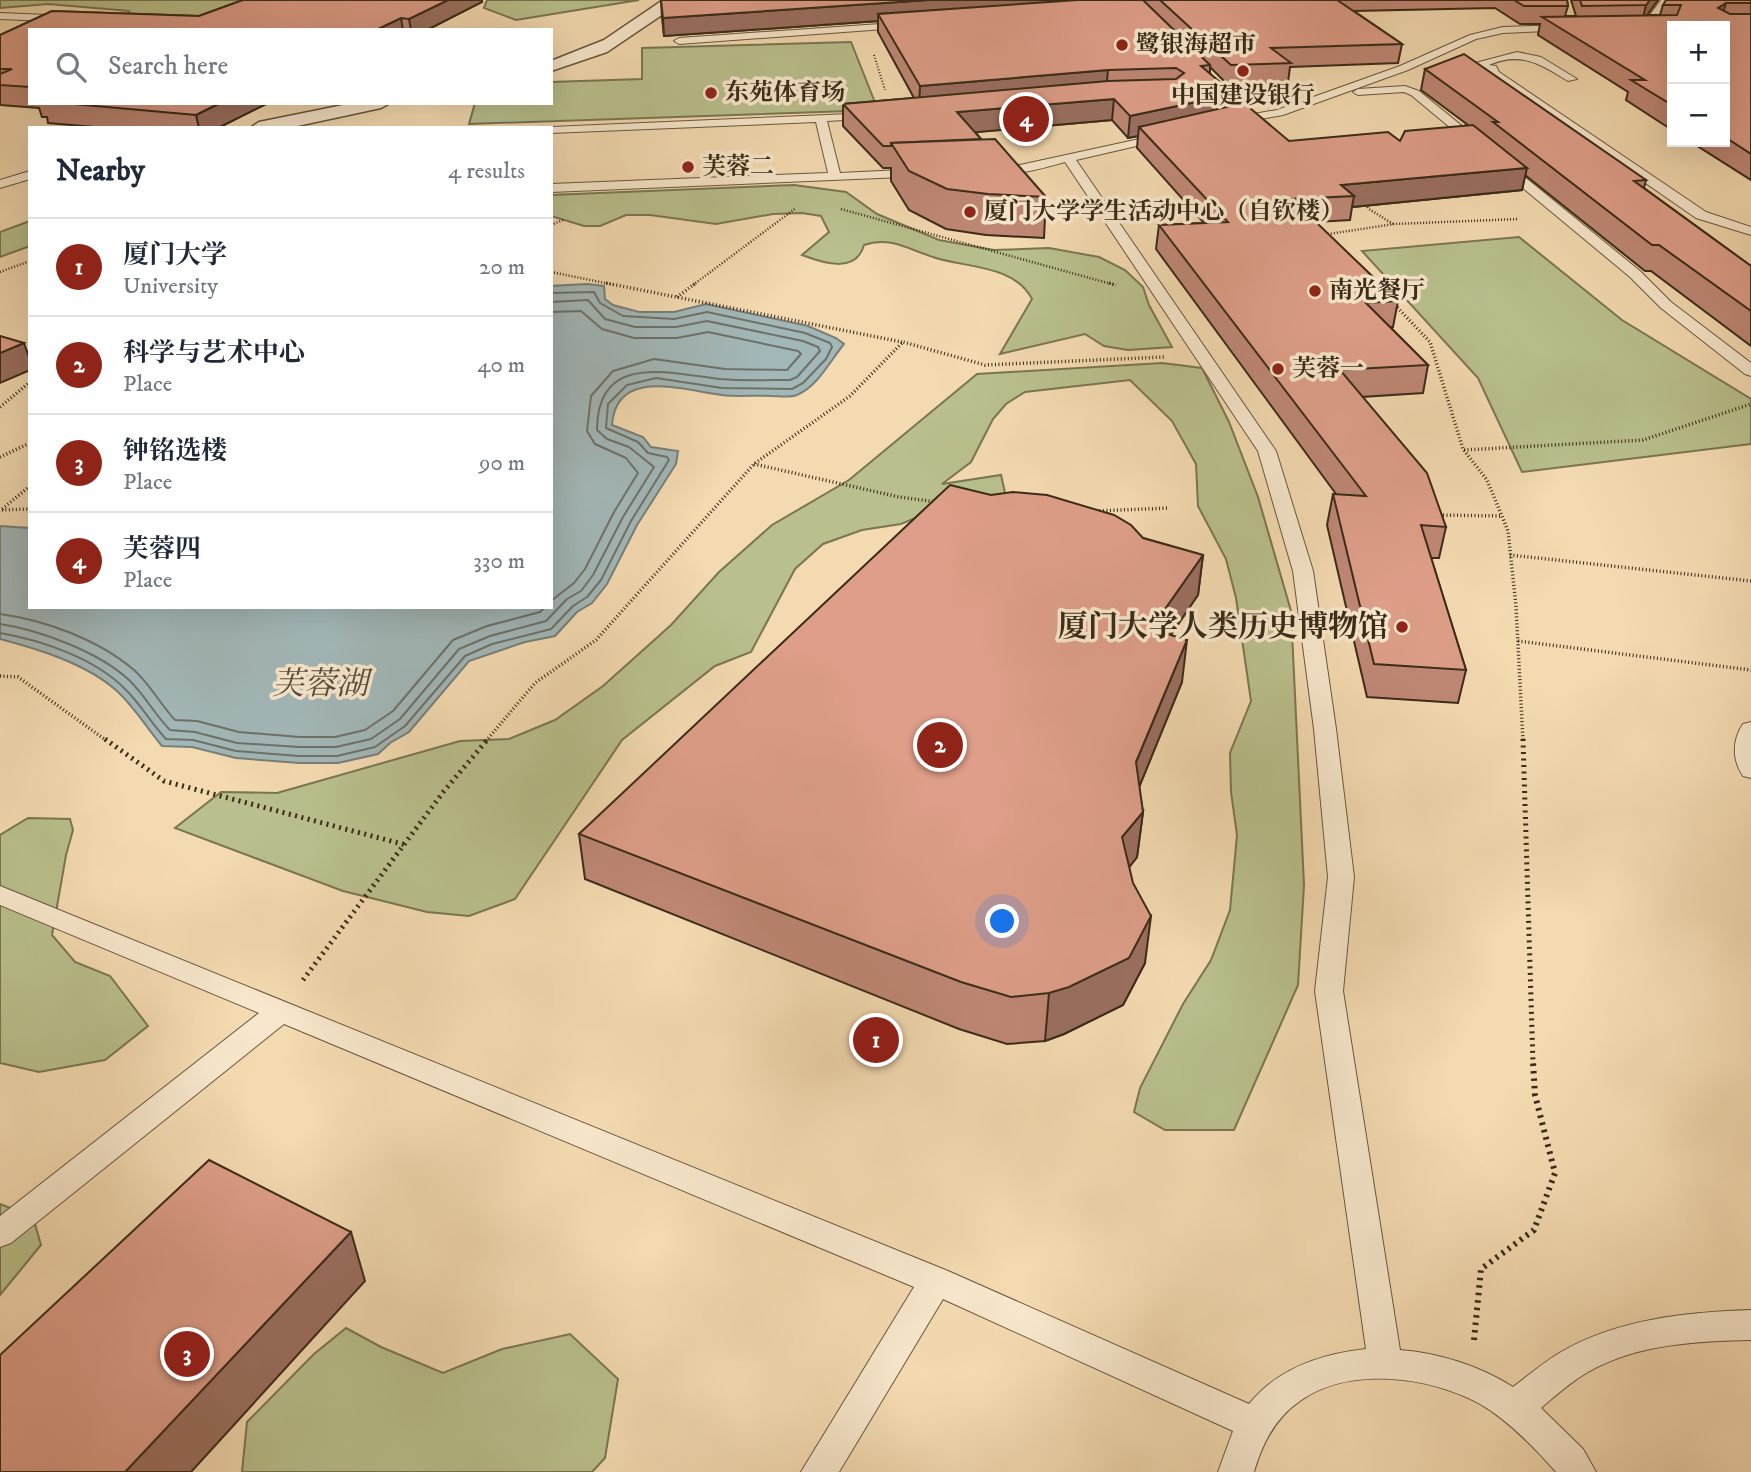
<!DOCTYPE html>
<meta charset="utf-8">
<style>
body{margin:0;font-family:"IM FELL DW Pica","Noto Serif SC",serif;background:#f2f2f3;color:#1f2937}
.controls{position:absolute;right:21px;top:21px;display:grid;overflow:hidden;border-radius:0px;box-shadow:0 7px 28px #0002}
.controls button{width:63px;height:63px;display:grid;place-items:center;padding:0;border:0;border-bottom:2px solid #e0e1e3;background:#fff;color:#1f2937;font:35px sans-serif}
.you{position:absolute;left:1003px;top:922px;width:24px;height:24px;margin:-18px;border:5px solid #fff;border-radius:50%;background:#1a73e8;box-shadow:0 0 0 10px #1a73e833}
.badge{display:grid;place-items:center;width:46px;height:46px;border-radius:50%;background:#8f2418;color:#fff;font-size:23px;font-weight:700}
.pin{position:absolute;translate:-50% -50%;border:4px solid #fff;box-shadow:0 2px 7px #0006}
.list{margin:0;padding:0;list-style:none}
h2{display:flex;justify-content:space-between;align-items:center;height:91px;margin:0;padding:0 28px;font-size:30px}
h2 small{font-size:23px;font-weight:400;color:#747a83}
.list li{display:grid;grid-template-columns:46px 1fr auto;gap:21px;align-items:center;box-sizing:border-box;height:98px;padding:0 28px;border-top:2px solid #e0e1e3}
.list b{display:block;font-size:26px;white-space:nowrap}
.list p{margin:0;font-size:23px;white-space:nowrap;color:#747a83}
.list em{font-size:23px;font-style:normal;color:#747a83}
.icon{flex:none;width:38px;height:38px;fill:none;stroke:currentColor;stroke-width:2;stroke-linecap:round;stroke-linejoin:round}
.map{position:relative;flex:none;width:1751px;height:1472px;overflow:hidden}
.search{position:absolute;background:#fff;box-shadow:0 7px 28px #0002;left:28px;top:28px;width:525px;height:77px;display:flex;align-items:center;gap:18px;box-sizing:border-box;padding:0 24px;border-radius:0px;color:#747a83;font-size:26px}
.panel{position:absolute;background:#fff;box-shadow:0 7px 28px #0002;left:28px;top:126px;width:525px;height:483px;border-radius:0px}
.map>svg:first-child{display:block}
.green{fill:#b9c08d;stroke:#7a7652;stroke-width:2}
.water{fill:#a2b7b8;stroke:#787f78;stroke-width:2}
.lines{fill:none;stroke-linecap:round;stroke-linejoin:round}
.shore{stroke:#6e7168;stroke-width:2}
.service-casing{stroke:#68573e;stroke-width:2}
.minor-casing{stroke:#68573e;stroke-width:3}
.path-far4{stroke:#3a2b18;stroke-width:2;stroke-dasharray:1 2;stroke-linecap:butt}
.path-far3{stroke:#3a2b18;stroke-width:2.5;stroke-dasharray:1 2;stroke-linecap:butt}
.path-far2{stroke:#3a2b18;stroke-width:3.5;stroke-dasharray:1 2.5;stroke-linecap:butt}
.path-far1{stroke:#3a2b18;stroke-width:5;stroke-dasharray:2 4.5;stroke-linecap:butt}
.path{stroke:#3a2b18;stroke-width:6;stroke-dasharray:2.5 5;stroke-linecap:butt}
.service{fill:#f8e7cc;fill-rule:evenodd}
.minor{fill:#f8e7cc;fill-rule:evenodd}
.wall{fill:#bf8876;stroke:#3a2b18;stroke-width:2}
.shaded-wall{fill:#9b6f60;stroke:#3a2b18;stroke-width:2}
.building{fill:#de9e89;stroke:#3a2b18;stroke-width:2}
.poi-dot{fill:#8f2418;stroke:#f8e7cc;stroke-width:2.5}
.labels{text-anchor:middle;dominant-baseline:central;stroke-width:7;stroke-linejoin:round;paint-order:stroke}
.far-poi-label{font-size:24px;font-weight:bold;fill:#3a2b18;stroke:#f8e7cc;text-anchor:start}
.poi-label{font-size:30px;font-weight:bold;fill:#3a2b18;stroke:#f8e7cc;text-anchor:end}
.water-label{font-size:32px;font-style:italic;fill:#544e40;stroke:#f8e7cc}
</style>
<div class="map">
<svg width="1751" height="1472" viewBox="0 0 1751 1472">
<rect width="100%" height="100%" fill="#f4dab1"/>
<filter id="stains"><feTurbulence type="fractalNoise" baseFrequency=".00286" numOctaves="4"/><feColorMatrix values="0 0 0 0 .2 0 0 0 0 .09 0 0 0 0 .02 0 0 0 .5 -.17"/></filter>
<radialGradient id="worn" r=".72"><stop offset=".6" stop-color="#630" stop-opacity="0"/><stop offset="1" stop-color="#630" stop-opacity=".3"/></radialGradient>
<g class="green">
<path d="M 0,0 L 253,0 L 198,25 L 128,17 L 129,11 L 48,4 L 0,8 Z"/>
<path d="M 487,0 L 639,0 L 516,20 L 484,8 Z"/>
<path d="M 851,42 L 878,110 L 469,124 L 475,103 L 551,103 L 551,82 L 642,79 L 642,48 Z"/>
<path d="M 794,185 L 846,192 L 877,214 L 939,240 L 994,250 L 1049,248 L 1099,257 L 1125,270 L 1143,287 L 1149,305 L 1172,347 L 1128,350 L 1104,346 L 1085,334 L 1000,354 L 1032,299 C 1014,264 964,268 933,257 C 908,249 889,236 864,245 C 856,274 823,263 802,255 L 829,232 L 821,216 L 802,213 L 773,214 L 716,224 L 650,215 L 626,215 L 600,226 L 584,226 L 551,216 L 551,195 Z"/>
<path d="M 30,221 L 30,246 L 0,257 L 0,232 Z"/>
<path d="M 1519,237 L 1622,320 L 1751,399 L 1751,444 L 1522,472 L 1478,378 L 1362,251 Z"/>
<path d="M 1162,363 L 1202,368 L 1229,422 L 1258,497 L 1291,611 L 1304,885 L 1298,985 L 1234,1130 L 1165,1130 L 1134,1112 L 1140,1088 L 1183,1004 L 1211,960 L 1230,910 L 1237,835 L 1231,792 L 1230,753 L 1251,701 L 1236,598 L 1226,559 L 1198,506 L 1196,464 L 1172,421 L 1130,380 L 1025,392 L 1006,404 L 993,419 L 971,462 L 942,484 L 1001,475 L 1008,506 L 932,511 L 901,524 L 862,530 L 823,544 L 795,569 L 751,652 L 715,666 L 622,740 L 515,899 L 469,916 L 427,912 L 343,891 L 175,828 L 221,792 L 277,793 L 460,741 L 509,739 L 555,720 L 603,686 L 671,625 L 719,572 L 772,525 L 849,480 L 977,374 Z"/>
<path d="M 28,818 L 70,819 L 73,830 L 66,855 L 52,935 L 75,962 L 110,976 L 148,1026 L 105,1060 L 39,1072 L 0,1063 L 0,835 Z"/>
<path d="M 0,1204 L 33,1217 L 41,1245 L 0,1295 Z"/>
<path d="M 346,1328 L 381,1347 L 443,1373 L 502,1349 L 570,1334 L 618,1379 L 605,1458 L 592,1472 L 242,1472 L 247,1422 L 314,1354 Z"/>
</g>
<path class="water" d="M 587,284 L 604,286 L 605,299 L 613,305 L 639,312 L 674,312 L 706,304 L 808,326 L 836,338 L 844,344 C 830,361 818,386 797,395 C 789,398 779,396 771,396 C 755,395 738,397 722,395 C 685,391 616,366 612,425 L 643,437 L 651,447 L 678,451 L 676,464 L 637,525 L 607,584 L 592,603 L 577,612 L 555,636 L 525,642 L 469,661 L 409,732 L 390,743 L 378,754 L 338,763 L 299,763 L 236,758 L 192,747 L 162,746 C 147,728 135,708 118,692 C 88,664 38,649 0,639 L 0,526 L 30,528 L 30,607 L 551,607 L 551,286 Z"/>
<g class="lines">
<g class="shore">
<path d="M 551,312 L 581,311 L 602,329 L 634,338 L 677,338 L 708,332 L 798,351 L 801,354 L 787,370 L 725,369 L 654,359 L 613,371 L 591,396 L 587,431 L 595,444 L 626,458 L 638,473 L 614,512 L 585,569 L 574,583 L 551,601"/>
<path d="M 0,614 C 45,620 99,640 134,670 C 150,684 160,704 175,720 L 197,721 L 239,732 L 300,737 L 335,737 L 365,730 L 393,711 L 453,640 L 487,626 L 540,612 L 545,607"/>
<path d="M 0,624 C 40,630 99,652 129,680 C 144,694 155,715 170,730 L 195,732 L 237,743 L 299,747 L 336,747 L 371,739 L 400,719 L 459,649 L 490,636 L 546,621 L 567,599 L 581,591 L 593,575 L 623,517 L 654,467 L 629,447 L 607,439 L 597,430 C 597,352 669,373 720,379 C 743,381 767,380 790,380 L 797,377 L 820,351 L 818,347 L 803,341 L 707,321 L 676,327 L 635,327 L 605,319 L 588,300 L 551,302"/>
<path d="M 0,633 C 41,640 94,658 124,688 C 140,703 151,723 166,739 L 193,740 L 236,751 L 299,756 L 337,756 L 375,747 L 405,726 L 465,656 L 492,644 L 551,629 L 573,606 L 587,597 L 601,580 L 631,521 L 669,460 L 667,457 L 648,453 L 638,442 L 606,428 L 608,404 L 627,385 L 656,378 L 722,388 L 792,389 L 803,383 L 826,359 L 832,347 L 830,343 L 805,333 L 707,312 L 674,319 L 623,316 L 600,303 L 594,292 L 551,293"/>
</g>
<g class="service-casing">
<g id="service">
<path d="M 1661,0 L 1670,0 L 1649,29 L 1643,29 L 1641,27 Z"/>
<path d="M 0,13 L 48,15 L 105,28 L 93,30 L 48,21 L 0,19 Z"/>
<path d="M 909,22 L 912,23 L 912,27 L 679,44 L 674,41 L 679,38 Z"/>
<path d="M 1569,25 L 1574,28 L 1572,30 L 1503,33 L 1476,39 L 1408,70 L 1283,115 L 1231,124 L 1225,121 L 1231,118 L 1277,110 L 1400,66 L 1470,35 L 1503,27 Z"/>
<path d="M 1517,52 L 1541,57 L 1577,79 L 1568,81 C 1541,64 1521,51 1489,65 L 1496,66 L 1499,72 L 1706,212 L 1751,227 L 1751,235 L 1696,218 L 1491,76 L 1488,71 L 1477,69 L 1454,73 L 1449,70 Z"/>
<path d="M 1405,86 L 1419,91 L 1640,271 L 1671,302 L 1751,363 L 1751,376 L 1745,374 L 1661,308 L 1630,277 L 1411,95 L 1404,92 L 1358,95 L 1353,92 L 1358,89 Z"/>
<path d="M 874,113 L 878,114 L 878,118 L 827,121 L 840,173 L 922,169 L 928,173 L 926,176 L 551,192 L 551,184 L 828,173 L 816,122 L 551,133 L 551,128 L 547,128 L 551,127 Z"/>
<path d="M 1167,133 L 1173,136 L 1171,138 L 1076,160 L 1276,451 L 1313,571 L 1336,729 L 1354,877 L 1343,991 L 1400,1350 C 1439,1353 1480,1366 1513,1387 C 1529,1375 1544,1362 1561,1352 C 1618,1319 1687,1312 1751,1310 L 1751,1340 C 1697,1341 1637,1344 1588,1372 C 1571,1382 1556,1395 1541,1408 L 1583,1449 L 1596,1472 L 1556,1472 C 1534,1447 1509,1421 1480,1404 C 1430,1376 1348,1366 1300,1401 C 1275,1418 1262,1444 1254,1472 L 1218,1472 L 1233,1431 L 943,1299 L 839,1472 L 801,1472 L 914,1287 L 284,1024 L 11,1243 L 0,1247 L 0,1216 L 259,1013 L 0,905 L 0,886 L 948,1271 L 1249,1404 C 1278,1368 1321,1354 1366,1349 L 1315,991 L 1328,877 L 1314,729 L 1293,571 L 1258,451 L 1065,162 C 1047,167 1001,181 986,170 L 992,166 L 1020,165 Z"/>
<path d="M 30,171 L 30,179 L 0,188 L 0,180 Z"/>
<path d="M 1751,722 L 1751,778 L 1743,776 C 1732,760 1732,740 1743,724 Z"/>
</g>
</g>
<g class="minor-casing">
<g id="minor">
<path d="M 663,0 L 684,0 L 607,52 L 551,71 L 551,61 L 604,40 Z"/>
<path d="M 353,103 L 390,103 L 381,108 L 288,128 L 250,128 L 259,122 Z"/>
</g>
</g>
<path class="path-far4" d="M 874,55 L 885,90"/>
<g class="path-far3">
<path d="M 1364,202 L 1369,209 L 1393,224"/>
<path d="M 841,209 L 1115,285"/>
<path d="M 551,225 L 563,220"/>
<path d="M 1322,235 L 1394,224 L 1519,219"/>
<path d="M 0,272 L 30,261"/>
<path d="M 551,272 L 615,285"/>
<path d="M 693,285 L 796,208"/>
</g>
<g class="path-far2">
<path d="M 606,283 L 902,342"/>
<path d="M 1109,283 L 1116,285"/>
<path d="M 677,297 L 696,283"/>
<path d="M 1395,305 L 1430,342 L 1463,449 L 1487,480 L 1508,531 L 1516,606 L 1523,741"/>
<path d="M 0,407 L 30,382"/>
<path d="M 1464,450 L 1643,440 L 1751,404"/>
<path d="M 0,457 L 30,443"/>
<path d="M 754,464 L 899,497 L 937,502"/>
<path d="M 30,486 L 1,510 L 30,509"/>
<path d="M 1096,511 L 1168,508"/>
<path d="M 1436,515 L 1502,516"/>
<path d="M 1510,555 L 1751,581"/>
<path d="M 1518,641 L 1751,670"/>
<path d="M 0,676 L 18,677 L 107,741"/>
<path d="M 486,741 L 535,683 L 596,640 L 754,464 L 850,396 L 903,342 L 985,365 L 1164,357"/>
</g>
<g class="path-far1">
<path d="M 105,739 L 164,781 L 406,845"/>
<path d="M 1523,739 L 1533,1064"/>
<path d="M 303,980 L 444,791 L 488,739"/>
</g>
<path class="path" d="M 1474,1340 L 1481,1269 L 1534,1230 L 1555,1173 L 1535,1095 L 1533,1062"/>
<use href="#service" class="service"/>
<use href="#minor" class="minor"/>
</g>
<g class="wall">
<path d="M 243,0 L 482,0 L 482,2 L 427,30 L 30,30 L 30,103 L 268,103 L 218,128 L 106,128 L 48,123 L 47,117 L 42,117 L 39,108 L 0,105 L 0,35 L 52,11 L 199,16 Z"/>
<path d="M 661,0 L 1567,0 L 1568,6 L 1565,16 L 1576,16 L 1571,0 L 1658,0 L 1647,15 L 1660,15 L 1663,5 L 1751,0 L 1751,180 L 1691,142 L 1725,142 L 1725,26 L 1672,26 L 1672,130 L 1626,100 L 1628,92 L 1538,35 L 1540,24 L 1520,24 L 1495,8 L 1354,11 L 1402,44 L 1398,63 L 1290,67 L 1288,82 L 1228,85 L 1210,67 L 1210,73 L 1232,106 L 1289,141 L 1400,141 L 1468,125 L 1421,90 L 1425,69 L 1646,180 L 1644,188 L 1751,266 L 1751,346 L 1651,271 L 1645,271 L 1525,175 L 1522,190 L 1352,207 L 1350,220 L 1315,222 L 1398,301 L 1393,327 L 1390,327 L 1428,365 L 1423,393 L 1362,397 L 1446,527 L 1439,558 L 1431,558 L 1466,670 L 1458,703 L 1367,697 L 1327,525 L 1333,494 L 1336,494 L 1156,249 L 1159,225 L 1204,223 L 1137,148 L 1138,136 L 1128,138 L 1112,120 L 975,132 L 981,139 L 1046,197 L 1044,238 L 986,235 L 946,229 L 909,210 L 891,181 L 891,168 L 883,168 L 843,126 L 843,104 L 914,98 L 878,32 L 878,21 L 664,36 L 662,18 Z"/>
<path d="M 991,495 L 1203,555 L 1198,595 L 1171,635 L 1182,682 L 1139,787 L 1143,812 L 1137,857 L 1129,867 L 1145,963 L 1123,1005 L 1064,1034 L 1045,1041 L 1007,1044 L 959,1029 L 585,879 L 579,834 Z"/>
</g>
<g class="shaded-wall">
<path d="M 448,0 L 482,0 L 482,2 L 427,30 L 411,30 L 409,19 Z"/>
<path d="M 929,0 L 1128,0 L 878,14 L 878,21 L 664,36 L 663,18 Z"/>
<path d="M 1650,0 L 1658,0 L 1642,22 L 1646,5 Z"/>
<path d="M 1726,3 L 1721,20 L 1718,8 Z"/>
<path d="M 401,18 L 403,30 L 376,30 Z"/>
<path d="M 1108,70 L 1106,90 L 919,107 L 920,86 Z"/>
<path d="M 1234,94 L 1231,115 L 1139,127 L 1138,136 L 1128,138 L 1130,116 Z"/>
<path d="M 1114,99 L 1112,120 L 956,134 L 957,112 Z"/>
<path d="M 220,103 L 268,103 L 218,128 L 199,128 L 196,115 Z"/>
<path d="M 1527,168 L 1522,190 L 1352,207 L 1354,196 L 1341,185 Z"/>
<path d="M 24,343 L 30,360 L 30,370 L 0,383 L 0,353 Z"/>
<path d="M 1203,555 L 1198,595 L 1146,671 L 1151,629 Z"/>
<path d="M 1187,640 L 1182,682 L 1131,807 L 1136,762 Z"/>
<path d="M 1143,812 L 1137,857 L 1117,883 L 1122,837 Z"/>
<path d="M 1151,916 L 1145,963 L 1123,1005 L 1064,1034 L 1045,1041 L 1049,993 Z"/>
<path d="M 351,1232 L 365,1281 L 191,1472 L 125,1472 Z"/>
</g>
<g class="building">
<path d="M 243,0 L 448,0 L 409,19 L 401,18 L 376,30 L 30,30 L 30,87 L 0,85 L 0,74 L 12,69 L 0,69 L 0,35 L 52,11 L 199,16 Z"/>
<path d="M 661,0 L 929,0 L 663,18 Z"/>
<path d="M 1078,0 L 1143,0 L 1210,65 L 1201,66 L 1234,94 L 1130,116 L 1114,99 L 957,112 L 981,139 L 891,143 L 891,146 L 883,146 L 843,104 L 1108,81 L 1176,79 L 1184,73 L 1176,68 L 1108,70 L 920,86 L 878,14 Z"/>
<path d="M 1160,0 L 1337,0 L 1402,44 L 1271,48 L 1291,63 L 1231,65 Z"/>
<path d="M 1514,0 L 1567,0 L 1568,6 L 1524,6 Z"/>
<path d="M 1580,0 L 1650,0 L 1646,5 L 1582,6 Z"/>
<path d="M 1666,0 L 1751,0 L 1751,3 L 1726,3 L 1718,8 L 1730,14 L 1751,14 L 1751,154 L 1725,137 L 1725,26 L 1672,26 L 1672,105 L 1631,80 L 1645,80 L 1542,17 L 1677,15 L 1681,5 L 1663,5 Z"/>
<path d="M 1464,54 L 1646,180 L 1634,181 L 1751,266 L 1751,311 L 1659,245 L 1652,245 L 1493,122 L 1498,122 L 1425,69 Z"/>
<path d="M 62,103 L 220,103 L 196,115 Z"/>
<path d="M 1244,103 L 1289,141 L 1388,132 L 1400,141 L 1405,131 L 1473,125 L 1527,168 L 1341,185 L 1354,196 L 1292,199 L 1398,301 L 1366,303 L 1428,365 L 1340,370 L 1427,473 L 1446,527 L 1421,525 L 1466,670 L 1374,664 L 1333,494 L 1366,496 L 1159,225 L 1228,222 L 1139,127 Z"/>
<path d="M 995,139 L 1046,197 L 988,194 L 947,189 L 909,171 L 891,143 Z"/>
<path d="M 0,336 L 24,343 L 0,353 Z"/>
<path d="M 950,485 L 991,495 L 1013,492 L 1047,495 L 1114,515 L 1131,525 L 1143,538 L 1203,555 L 1151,629 L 1187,640 L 1136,762 L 1143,812 L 1122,837 L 1133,883 L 1151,916 L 1129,958 L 1069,987 L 1049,993 L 1011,997 L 961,982 L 579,834 Z"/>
<path d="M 209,1160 L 351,1232 L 125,1472 L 0,1472 L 0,1355 Z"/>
</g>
<g class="poi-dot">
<circle cx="1122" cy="45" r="7"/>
<circle cx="1243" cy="71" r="7"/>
<circle cx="711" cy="93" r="7"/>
<circle cx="688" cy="167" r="7"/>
<circle cx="970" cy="212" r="7"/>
<circle cx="1315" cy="291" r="7"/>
<circle cx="1278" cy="369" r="7"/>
<circle cx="1402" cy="627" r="7"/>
</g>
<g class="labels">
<g class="far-poi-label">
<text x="1136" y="45">鹭银海超市</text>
<text x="725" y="93">东苑体育场</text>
<text x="1243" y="96" text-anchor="middle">中国建设银行</text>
<text x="702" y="167">芙蓉二</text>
<text x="984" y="212">厦门大学学生活动中心（自钦楼）</text>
<text x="1329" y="291">南光餐厅</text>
<text x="1292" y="369">芙蓉一</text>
</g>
<g class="poi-label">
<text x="1388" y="627">厦门大学人类历史博物馆</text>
</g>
<g class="water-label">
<text x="320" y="685">芙蓉湖</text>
</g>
</g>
<rect width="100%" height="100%" filter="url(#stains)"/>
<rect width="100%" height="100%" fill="url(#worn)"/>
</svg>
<div class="controls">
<button>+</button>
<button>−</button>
</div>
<div class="you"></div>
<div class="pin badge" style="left:876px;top:1040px">1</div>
<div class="pin badge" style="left:940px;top:745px">2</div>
<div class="pin badge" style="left:187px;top:1354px">3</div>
<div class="pin badge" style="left:1026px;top:119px">4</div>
<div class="search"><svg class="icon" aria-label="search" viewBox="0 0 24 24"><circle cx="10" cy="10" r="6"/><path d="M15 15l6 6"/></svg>Search here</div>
<section class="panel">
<h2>Nearby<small>4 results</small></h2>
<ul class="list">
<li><span class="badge">1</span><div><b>厦门大学</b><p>University</p></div><em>20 m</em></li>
<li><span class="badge">2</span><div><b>科学与艺术中心</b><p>Place</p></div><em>40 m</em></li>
<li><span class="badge">3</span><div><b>钟铭选楼</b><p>Place</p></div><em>90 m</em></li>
<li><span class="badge">4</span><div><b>芙蓉四</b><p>Place</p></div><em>330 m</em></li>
</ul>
</section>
</div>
